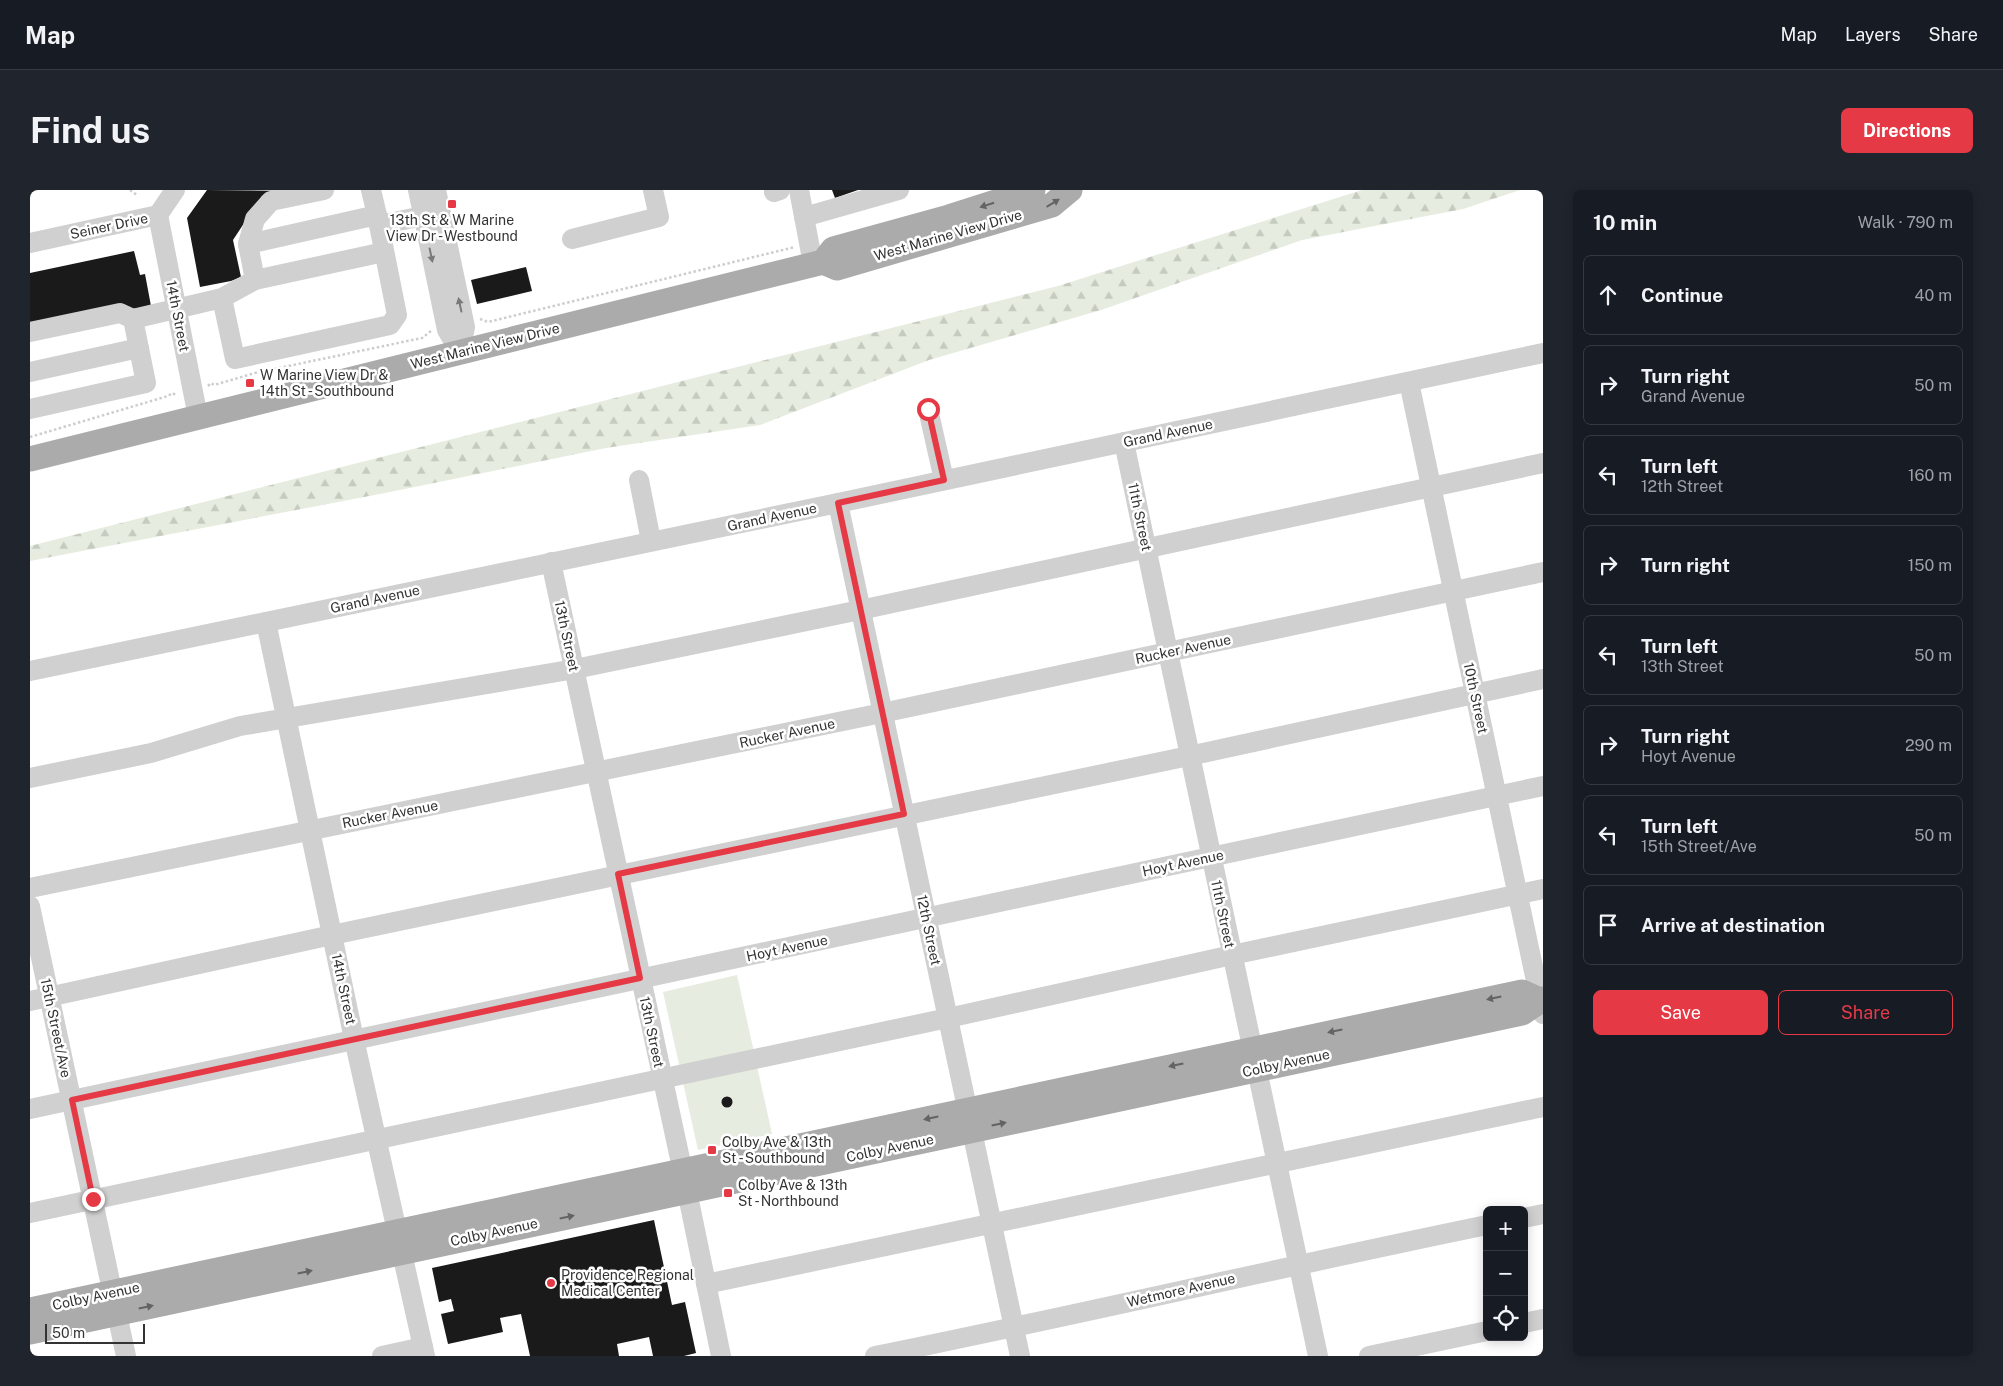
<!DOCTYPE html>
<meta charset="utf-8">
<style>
body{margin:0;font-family:"Public Sans",sans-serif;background:#20242c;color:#f1f3f6}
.controls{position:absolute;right:15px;bottom:15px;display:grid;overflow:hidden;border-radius:8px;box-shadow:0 2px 12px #0003}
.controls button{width:45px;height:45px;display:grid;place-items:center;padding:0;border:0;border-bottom:1px solid #363941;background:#171b24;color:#f1f3f6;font:25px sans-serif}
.scale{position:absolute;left:15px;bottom:12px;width:100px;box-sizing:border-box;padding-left:5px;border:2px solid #333;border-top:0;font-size:14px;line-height:18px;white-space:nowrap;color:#333;-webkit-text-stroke:4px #fff;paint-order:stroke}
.stop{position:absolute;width:15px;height:15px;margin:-11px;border:4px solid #e63946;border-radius:50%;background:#fff}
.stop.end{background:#e63946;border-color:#fff;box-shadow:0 1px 5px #0008}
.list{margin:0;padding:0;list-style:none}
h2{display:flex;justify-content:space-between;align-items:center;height:65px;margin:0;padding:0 20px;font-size:21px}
h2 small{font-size:16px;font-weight:400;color:#9ea1a6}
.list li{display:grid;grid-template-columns:32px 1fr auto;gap:15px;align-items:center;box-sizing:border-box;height:80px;margin:0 10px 10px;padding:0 10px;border:1px solid #363941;border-radius:8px}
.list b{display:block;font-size:19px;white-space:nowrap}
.list p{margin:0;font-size:16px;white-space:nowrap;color:#9ea1a6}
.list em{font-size:16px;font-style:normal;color:#9ea1a6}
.actions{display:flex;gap:10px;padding:15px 20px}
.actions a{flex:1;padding:11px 0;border:1px solid #e63946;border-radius:8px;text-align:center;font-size:18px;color:#e63946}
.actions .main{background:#e63946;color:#fff}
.icon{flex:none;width:28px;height:28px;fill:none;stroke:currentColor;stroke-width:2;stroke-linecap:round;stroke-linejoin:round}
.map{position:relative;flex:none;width:1513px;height:1166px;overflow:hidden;border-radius:8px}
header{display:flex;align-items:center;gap:30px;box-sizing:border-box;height:70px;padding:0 25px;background:#171b24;border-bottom:1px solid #363941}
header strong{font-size:24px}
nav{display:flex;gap:28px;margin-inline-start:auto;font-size:18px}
.intro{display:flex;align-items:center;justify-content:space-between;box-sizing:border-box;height:120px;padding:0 30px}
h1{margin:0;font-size:35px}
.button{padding:12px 22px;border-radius:8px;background:#e63946;color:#fff;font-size:18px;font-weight:700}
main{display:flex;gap:30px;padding:0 30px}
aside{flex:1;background:#171b24;border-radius:8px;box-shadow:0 2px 12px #0003}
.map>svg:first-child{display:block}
.forest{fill:url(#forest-firs)}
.park{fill:#e6ecdf}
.building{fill:#1a1a1a}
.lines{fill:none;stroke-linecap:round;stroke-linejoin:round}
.path{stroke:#cdcdcd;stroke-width:2.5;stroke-dasharray:2.5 2.5;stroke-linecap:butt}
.minor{stroke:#d0d0d0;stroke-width:20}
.major{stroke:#ababab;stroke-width:25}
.oneway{fill:#636363}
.oneway2{fill:#7a7a7a}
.route{stroke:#e63946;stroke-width:6}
.poi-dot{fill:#e63946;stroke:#fff;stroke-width:2}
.labels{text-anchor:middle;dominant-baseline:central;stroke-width:5;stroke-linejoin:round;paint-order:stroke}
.poi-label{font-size:14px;fill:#333;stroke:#fff;text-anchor:start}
.street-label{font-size:14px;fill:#333;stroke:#fff}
</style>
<header>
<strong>Map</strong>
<nav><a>Map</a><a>Layers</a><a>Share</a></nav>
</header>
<div class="intro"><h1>Find us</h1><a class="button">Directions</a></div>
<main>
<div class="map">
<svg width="1513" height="1166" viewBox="0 0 1513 1166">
<defs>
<pattern id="forest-firs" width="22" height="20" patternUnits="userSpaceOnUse" patternTransform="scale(1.25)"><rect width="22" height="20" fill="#e6ecdf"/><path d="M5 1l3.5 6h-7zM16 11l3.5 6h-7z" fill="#c6cbc0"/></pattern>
</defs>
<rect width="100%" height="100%" fill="#fff"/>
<path class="forest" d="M 1332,0 L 1490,0 L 1433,19 L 1272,50 L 1071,120 L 899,170 L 730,235 L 576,258 L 355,303 L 0,371 L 0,356 L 1028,96 Z"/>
<path class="park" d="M 707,785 L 742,944 L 668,960 L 633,802 Z"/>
<g class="building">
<path d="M 177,0 L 256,1 L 232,6 L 203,50 L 211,87 L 201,91 L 170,97 L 157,28 Z"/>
<path d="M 802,0 L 828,0 L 805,8 Z"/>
<path d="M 104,61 L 110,85 L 115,84 L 121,116 L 97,120 L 94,114 L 0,133 L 0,83 Z"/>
<path d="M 496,77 L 502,101 L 447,114 L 441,90 Z"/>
<circle cx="697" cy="912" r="5.5"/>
<path d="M 624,1030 L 642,1115 L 655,1112 L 666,1163 L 654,1166 L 623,1166 L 619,1147 L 587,1154 L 589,1166 L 500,1166 L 491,1124 L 470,1128 L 473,1142 L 418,1154 L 411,1124 L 424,1121 L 421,1109 L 409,1112 L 402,1078 Z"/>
</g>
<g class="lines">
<g class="path">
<path d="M 100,0 L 107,5"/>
<path d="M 450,129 L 458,132 L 765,57"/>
<path d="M 178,196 L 181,193 L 184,195 L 225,183 L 392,148 L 401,141"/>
<path d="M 0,247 L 138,206 L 142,203 L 146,205"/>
</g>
<g class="minor">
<path d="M 341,0 L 347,25"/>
<path d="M 388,0 L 417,140 L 430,162"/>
<path d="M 406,0 L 435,137 L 430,162"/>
<path d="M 769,0 L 783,74"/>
<path d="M 744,2 L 750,0"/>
<path d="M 128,25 L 168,227"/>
<path d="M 774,27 L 869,0"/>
<path d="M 349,35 L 393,26"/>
<path d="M 542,49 L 629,27 L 623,0"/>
<path d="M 0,53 L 128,25 L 145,0"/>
<path d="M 218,54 L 225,29 L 241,11 L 294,0"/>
<path d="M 192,108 L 205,169 L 360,135 L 367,125 L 347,25 L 218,54 L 225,90"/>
<path d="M 0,142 L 90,123 L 103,129"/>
<path d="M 0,182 L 109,158"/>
<path d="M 1379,192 L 1513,824"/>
<path d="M 0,219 L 116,193 L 103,129 L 192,108 L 225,90 L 354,62"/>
<path d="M 898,219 L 914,290"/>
<path d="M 1094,252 L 1142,481 L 1288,1166"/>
<path d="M 609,290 L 621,351"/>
<path d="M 808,313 L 990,1166"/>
<path d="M 521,372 L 657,1001 L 691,1166"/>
<path d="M 236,432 L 324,849 L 395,1166"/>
<path d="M 0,481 L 808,313 L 1513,163"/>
<path d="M 0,588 L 121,563 L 210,536 L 545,479 L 830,420 L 1513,273"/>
<path d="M 0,698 L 852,523 L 1513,382"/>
<path d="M 0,716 L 96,1166"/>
<path d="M 0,811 L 302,745 L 1159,566 L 1513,489"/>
<path d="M 0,919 L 1513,596"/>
<path d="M 0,1023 L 918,828 L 1202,765 L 1513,699"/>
<path d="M 1494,1028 L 1513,1024"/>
<path d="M 676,1094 L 1513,917"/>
<path d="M 1494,1133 L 1513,1129"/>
<path d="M 352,1166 L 393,1157"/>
<path d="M 845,1166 C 1049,1125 1252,1077 1457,1035"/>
<path d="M 1339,1166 L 1457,1141"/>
</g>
<g class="major">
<path d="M 793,72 L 807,78 L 1022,15 L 1040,0"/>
<path d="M 0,269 L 793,72 L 803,59 L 919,27 L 1003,0"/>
<path d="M 0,1120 L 1492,802 L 1510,810"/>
<path d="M 0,1142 L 1492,823 L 1513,809"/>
</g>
</g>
<defs><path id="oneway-solid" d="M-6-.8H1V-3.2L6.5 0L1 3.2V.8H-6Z" transform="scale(1.25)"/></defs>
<g class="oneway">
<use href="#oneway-solid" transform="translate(1023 13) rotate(-31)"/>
<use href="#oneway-solid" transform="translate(957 15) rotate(162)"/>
<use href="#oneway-solid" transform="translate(1464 808) rotate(168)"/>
<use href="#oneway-solid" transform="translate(1305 841) rotate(168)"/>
<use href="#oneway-solid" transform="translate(1146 875) rotate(168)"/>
<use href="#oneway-solid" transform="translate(901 928) rotate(168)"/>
<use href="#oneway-solid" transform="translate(969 934) rotate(-12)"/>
<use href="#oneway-solid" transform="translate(537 1027) rotate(-12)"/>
<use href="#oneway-solid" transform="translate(275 1082) rotate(-12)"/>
<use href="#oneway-solid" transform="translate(116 1117) rotate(-12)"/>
</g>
<g class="oneway2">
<use href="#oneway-solid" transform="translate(401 65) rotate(78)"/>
<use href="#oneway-solid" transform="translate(430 115) rotate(-102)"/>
</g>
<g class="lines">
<path class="route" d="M 63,1009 L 42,910 L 610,788 L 588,684 L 874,624 L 808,313 L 914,290 L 898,219"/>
</g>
<g class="poi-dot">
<rect x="417" y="9" width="10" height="10" rx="2.5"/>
<rect x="215" y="188" width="10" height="10" rx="2.5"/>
<rect x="677" y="955" width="10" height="10" rx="2.5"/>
<rect x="693" y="998" width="10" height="10" rx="2.5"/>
<circle cx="521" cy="1093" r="5"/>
</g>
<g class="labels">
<g class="poi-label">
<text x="422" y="30" text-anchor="middle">13th St &amp; W Marine<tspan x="422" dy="16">View Dr - Westbound</tspan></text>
<text x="230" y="185">W Marine View Dr &amp;<tspan x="230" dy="16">14th St - Southbound</tspan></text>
<text x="692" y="952">Colby Ave &amp; 13th<tspan x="692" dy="16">St - Southbound</tspan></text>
<text x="708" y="995">Colby Ave &amp; 13th<tspan x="708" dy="16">St - Northbound</tspan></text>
<text x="531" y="1085">Providence Regional<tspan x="531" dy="16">Medical Center</tspan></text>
</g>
<g class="street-label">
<text transform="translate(79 36) rotate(-12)">Seiner Drive</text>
<text transform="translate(918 45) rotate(-16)">West Marine View Drive</text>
<text transform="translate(148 126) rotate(79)">14th Street</text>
<text transform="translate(455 156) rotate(-14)">West Marine View Drive</text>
<text transform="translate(1138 243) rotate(-12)">Grand Avenue</text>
<text transform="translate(742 327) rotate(-12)">Grand Avenue</text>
<text transform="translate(1110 327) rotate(78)">11th Street</text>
<text transform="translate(345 409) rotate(-12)">Grand Avenue</text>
<text transform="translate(537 446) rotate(78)">13th Street</text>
<text transform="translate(1153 459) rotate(-12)">Rucker Avenue</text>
<text transform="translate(1446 508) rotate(78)">10th Street</text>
<text transform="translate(757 543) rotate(-12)">Rucker Avenue</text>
<text transform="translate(360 624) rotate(-11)">Rucker Avenue</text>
<text transform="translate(1153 673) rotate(-12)">Hoyt Avenue</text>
<text transform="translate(1193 724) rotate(78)">11th Street</text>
<text transform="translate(899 740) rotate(78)">12th Street</text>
<text transform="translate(757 758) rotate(-12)">Hoyt Avenue</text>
<text transform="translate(314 799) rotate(78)">14th Street</text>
<text transform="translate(26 838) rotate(78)">15th Street/Ave</text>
<text transform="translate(622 842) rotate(78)">13th Street</text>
<text transform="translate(1256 873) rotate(-12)">Colby Avenue</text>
<text transform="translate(860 958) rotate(-12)">Colby Avenue</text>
<text transform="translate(464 1042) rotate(-12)">Colby Avenue</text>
<text transform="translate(1151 1100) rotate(-13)">Wetmore Avenue</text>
<text transform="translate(66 1106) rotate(-12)">Colby Avenue</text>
</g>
</g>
</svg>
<div class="controls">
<button>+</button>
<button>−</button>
<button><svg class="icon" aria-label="locate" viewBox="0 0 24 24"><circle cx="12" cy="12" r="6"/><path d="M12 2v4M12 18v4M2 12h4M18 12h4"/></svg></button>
</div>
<div class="scale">50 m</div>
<div class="stop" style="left:898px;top:219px"></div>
<div class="stop end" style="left:63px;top:1009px"></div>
</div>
<aside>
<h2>10 min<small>Walk · 790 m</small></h2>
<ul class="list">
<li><svg class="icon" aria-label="ahead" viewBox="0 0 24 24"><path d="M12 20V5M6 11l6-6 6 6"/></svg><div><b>Continue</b></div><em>40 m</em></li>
<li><svg class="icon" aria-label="right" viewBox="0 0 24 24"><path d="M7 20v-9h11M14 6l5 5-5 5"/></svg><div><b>Turn right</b><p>Grand Avenue</p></div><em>50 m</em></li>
<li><svg class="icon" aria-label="left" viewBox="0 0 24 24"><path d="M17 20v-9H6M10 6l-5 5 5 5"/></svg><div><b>Turn left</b><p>12th Street</p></div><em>160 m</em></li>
<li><svg class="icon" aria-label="right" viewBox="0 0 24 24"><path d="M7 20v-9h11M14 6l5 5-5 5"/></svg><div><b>Turn right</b></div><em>150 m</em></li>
<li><svg class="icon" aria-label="left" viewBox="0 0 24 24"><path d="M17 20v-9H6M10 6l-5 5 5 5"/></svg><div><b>Turn left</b><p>13th Street</p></div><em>50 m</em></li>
<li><svg class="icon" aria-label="right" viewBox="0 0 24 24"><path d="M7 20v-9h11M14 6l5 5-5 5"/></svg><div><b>Turn right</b><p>Hoyt Avenue</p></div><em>290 m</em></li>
<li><svg class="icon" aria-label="left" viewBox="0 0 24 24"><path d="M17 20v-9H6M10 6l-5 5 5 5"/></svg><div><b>Turn left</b><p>15th Street/Ave</p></div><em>50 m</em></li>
<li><svg class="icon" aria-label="arrive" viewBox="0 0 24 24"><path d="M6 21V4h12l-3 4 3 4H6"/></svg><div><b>Arrive at destination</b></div></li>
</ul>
<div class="actions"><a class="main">Save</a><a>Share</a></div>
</aside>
</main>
